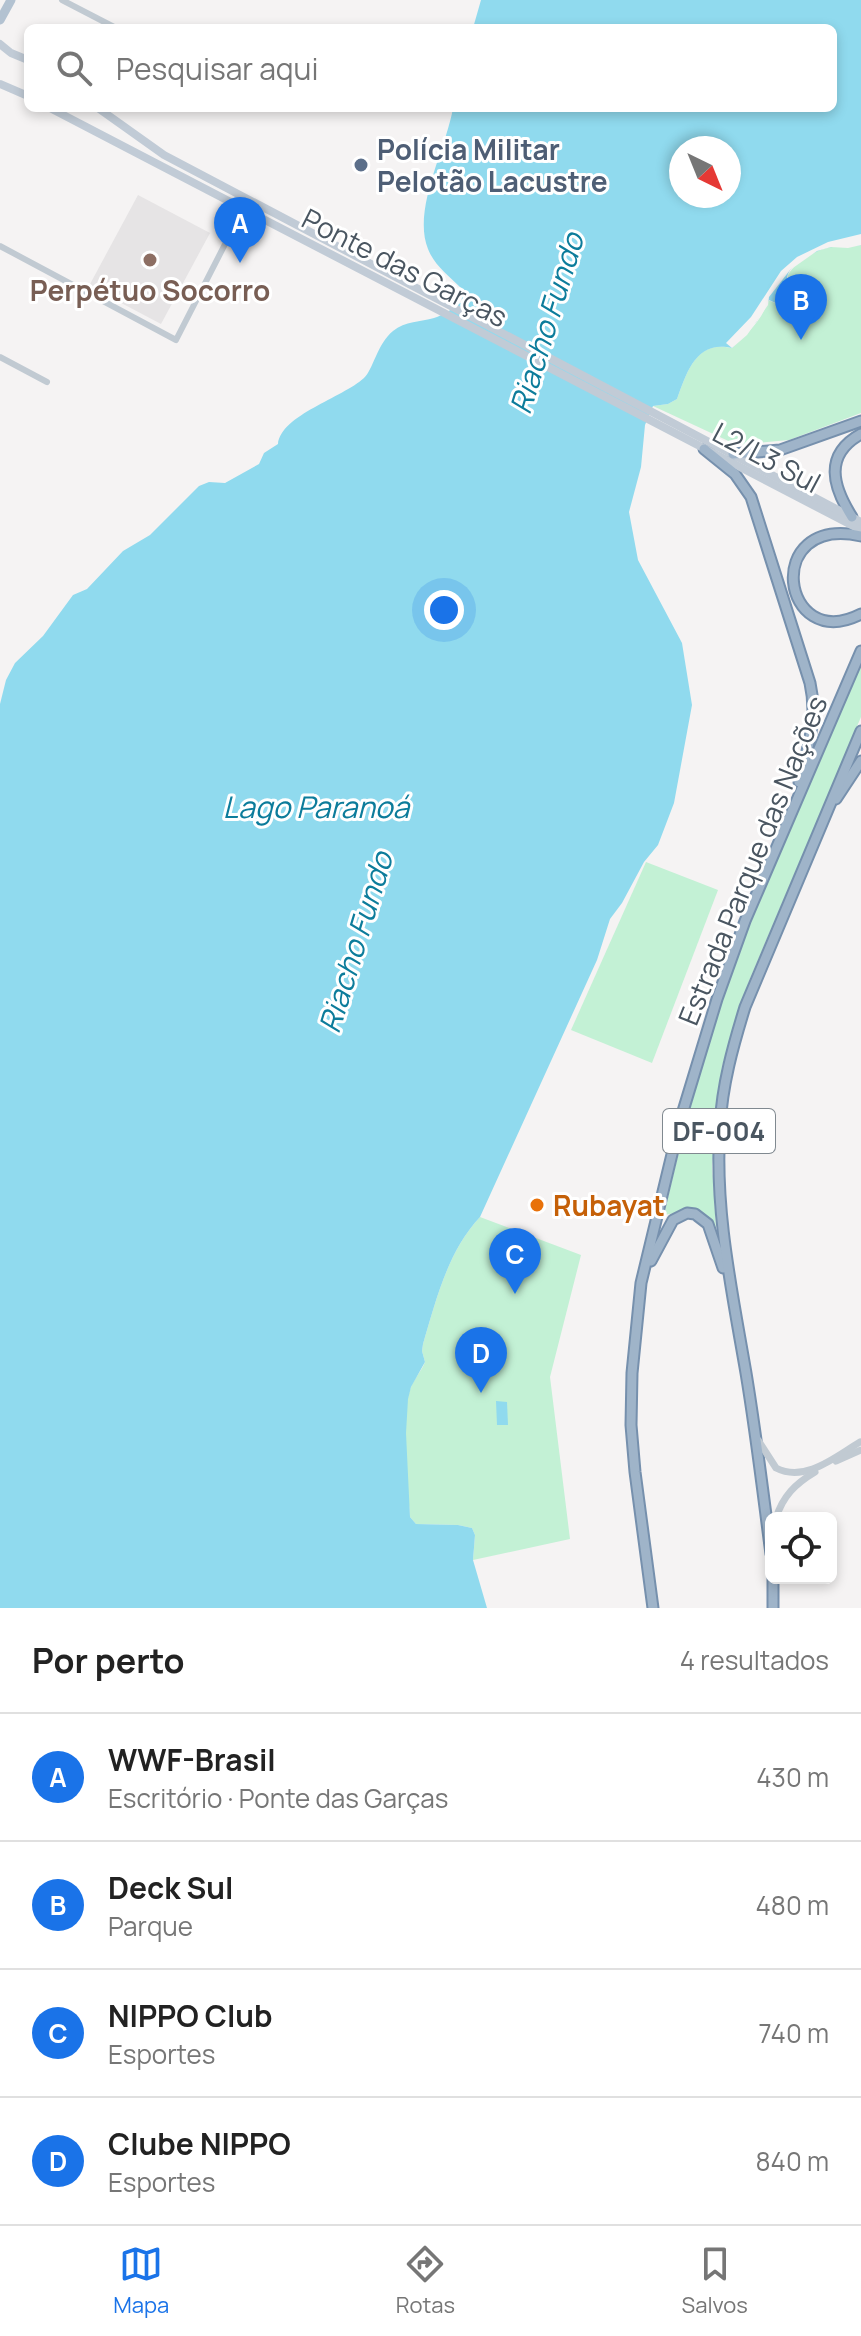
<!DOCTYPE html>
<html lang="pt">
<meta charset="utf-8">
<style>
body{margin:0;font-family:Manrope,sans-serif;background:#f6f6f6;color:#222}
.controls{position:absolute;right:24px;bottom:24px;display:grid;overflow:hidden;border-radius:12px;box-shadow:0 4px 12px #0003}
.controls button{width:72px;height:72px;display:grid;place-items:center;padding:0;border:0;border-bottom:2px solid #e0e0e0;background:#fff;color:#222;font:40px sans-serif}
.compass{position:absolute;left:669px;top:136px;width:72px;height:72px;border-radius:50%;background:#fff;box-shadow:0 4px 12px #0003;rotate:137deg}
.you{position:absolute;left:444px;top:610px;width:28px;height:28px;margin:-20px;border:6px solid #fff;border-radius:50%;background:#1a73e8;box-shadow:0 0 0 12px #1a73e833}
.badge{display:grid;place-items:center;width:52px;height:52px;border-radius:50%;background:#1a73e8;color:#fff;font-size:26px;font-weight:700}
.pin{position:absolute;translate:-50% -66px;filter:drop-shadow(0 2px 4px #0008)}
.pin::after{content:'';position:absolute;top:42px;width:28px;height:24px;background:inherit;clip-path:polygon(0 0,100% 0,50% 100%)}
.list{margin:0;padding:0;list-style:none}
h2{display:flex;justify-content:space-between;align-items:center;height:104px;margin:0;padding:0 32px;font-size:34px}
h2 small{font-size:26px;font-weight:400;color:#767676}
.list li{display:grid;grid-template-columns:52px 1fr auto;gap:24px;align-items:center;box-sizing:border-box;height:128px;padding:0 32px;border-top:2px solid #e0e0e0}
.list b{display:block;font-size:30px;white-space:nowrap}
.list p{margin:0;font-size:26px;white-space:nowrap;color:#767676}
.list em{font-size:26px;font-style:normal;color:#767676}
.icon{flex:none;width:44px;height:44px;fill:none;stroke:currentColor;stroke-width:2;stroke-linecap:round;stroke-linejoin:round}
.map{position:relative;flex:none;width:861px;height:1608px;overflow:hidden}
.search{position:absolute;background:#fff;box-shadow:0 4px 12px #0003;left:24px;right:24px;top:24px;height:88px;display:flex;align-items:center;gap:20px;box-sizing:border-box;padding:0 28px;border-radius:12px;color:#767676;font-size:30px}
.sheet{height:616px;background:#fff}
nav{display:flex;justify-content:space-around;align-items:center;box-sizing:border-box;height:112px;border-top:2px solid #e0e0e0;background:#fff;font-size:22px;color:#767676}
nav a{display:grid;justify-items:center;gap:4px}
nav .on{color:#1a73e8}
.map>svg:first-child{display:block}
.education{fill:#e6e4e5}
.green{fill:#c3f1d5}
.water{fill:#90daee;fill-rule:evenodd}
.pier{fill:#f5f3f3}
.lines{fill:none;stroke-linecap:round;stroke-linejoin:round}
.trunk-casing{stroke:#7690ad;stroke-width:13}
.minor{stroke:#c1cad2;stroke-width:6}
.tertiary{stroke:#c1cad2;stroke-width:7}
.secondary{stroke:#c1cbd6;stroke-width:8}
.primary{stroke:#b3c2d1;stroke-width:9}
.trunk{stroke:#9fb4c9;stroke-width:9}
.service-dot{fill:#5c6f8a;stroke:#fff;stroke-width:3}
.education-dot{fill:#8d6e63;stroke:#fff;stroke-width:3}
.food-dot{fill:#e8710a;stroke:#fff;stroke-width:3}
.labels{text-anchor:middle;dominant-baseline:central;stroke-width:6;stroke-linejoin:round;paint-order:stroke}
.shield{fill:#fff;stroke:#808990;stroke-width:2}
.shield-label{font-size:26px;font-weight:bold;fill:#4a5661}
.service-label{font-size:28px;font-weight:bold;fill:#4e5e75;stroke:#fff;text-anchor:start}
.street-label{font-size:28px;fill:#4a5661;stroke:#fff}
.education-label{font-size:28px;font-weight:bold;fill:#785e54;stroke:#fff}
.food-label{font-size:28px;font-weight:bold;fill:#c56008;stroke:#fff;text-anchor:start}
.water-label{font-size:30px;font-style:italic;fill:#0c7c9b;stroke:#fff}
</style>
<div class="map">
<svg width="861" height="1608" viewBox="0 0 861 1608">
<rect width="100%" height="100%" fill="#f5f3f3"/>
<path class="education" d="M 138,195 L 210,233 L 161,324 L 89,286 Z"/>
<g class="green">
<path d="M 861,245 L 861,413 L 789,440 L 737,445 L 653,406 L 668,404 L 677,399 C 687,372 696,340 731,348 C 746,335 763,320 768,300 L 796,312 C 794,299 788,287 788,275 C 795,262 819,246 836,246 C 845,246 851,247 861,245 Z"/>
<path d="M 861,661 L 861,717 L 749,981 L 722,1066 L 712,1166 L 717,1243 L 693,1210 L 664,1215 C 689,1104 721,995 762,889 C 793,812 828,737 861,661 Z"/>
<path d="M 646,862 L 718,890 L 652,1063 L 571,1030 Z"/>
<path d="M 480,1217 L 581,1255 L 550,1377 L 570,1539 L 473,1560 L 475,1535 L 472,1528 L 458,1525 L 416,1524 L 410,1517 C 408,1482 399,1422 410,1390 C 413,1380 421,1372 425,1362 L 422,1351 L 423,1344 C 436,1300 448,1251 480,1217 Z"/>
</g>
<g class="water">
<path d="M 481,0 L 861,0 L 861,245 C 851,247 843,246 833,247 C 817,248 802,260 790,270 C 782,283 792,288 801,295 L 801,309 L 796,312 L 769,300 L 756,322 L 732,348 C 696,340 687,372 677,399 L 668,404 L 653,406 L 645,425 L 641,467 L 629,512 L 638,560 L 682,643 L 692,705 L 674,803 L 658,845 L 644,862 L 622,903 L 610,919 L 597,960 L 480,1217 C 448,1251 436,1300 423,1344 L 422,1351 L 425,1362 L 411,1387 L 408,1399 L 406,1433 L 410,1517 L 416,1524 L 458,1525 L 472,1528 L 475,1535 L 473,1560 L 487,1608 L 0,1608 L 0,704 L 6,680 L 15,663 L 43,636 L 73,595 L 87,589 L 123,551 L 150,535 L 199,486 L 209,482 L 225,483 L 259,464 L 264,453 L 278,444 C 281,415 342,398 364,378 C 373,370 377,344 393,331 C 405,321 421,322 434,318 C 444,315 453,308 462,302 L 461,288 C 449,276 434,265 428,249 C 412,210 446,149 453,108 L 833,108 L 833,28 L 473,28 ZM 681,148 L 729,148 L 729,196 L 681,196 Z"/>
<path d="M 496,1401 L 507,1402 L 508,1425 L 497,1425 Z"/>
</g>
<path class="pier" d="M 861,234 L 861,245 L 848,248 L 831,247 L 817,251 L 790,270 L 769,297 L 768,305 L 747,335 L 732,348 L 726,343 L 751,317 L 781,271 L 797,257 L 828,242 Z"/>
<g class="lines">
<g class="trunk-casing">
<g id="trunk">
<path d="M 704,449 L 735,474 L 751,497 L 810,683 C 818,718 808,748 799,782"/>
<path d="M 733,454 L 780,450 L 861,421"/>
<path d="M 852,517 C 833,487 823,455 861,434"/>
<path d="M 861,536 C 761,514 781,655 861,614"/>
<path d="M 836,799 L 861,761"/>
<path d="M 651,1261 L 673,1220 L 687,1213 L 695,1214 L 708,1224 L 723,1268"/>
<path d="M 771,1554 C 763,1493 756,1433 746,1373 C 732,1291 714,1209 720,1126 C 722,1085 733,1046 745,1007 L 861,731"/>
<path d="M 773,1578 L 773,1608"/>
<path d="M 653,1608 L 635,1472 L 631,1425 L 632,1373 L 641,1283 L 680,1121 L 717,999 L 745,921 L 861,651"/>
</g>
</g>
<g class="minor">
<path d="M 62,0 L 116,28"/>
<path d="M 0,246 L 176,340 L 243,209"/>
<path d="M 0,357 L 47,382"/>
</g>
<g class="tertiary">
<path d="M 758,1440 L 776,1468 C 805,1483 835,1457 860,1442"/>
<path d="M 836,1461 L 861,1450"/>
<path d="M 776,1518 C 783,1496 795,1484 815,1472"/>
</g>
<g class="secondary">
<path d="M 0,44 L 11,53 L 28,60"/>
<path d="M 0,84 L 28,96"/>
<path d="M 50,108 L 861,530"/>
<path d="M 98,108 L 164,155 L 861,522"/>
</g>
<path class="primary" d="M 0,20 L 11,0"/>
<use href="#trunk" class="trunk"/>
</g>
<circle class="service-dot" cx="361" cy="165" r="8"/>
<circle class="education-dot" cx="150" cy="260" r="8"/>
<circle class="food-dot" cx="537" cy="1205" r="8"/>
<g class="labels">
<rect class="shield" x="663" y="1109" width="112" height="44" rx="6"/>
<g class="shield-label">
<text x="719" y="1131">DF-004</text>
</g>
<g class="service-label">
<text x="377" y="149">Polícia Militar<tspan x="377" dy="32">Pelotão Lacustre</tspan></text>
</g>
<g class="street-label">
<text transform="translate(405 267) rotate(27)">Ponte das Garças</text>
<text transform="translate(767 457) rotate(28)">L2/L3 Sul</text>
<text transform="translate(752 860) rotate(-68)">Estrada Parque das Nações</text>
</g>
<g class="education-label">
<text x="150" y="290">Perpétuo Socorro</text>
</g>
<g class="food-label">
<text x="553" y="1205">Rubayat</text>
</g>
<g class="water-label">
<text transform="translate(546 323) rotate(-73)">Riacho Fundo</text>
<text x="316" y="806">Lago Paranoá</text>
<text transform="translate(355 942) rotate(-73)">Riacho Fundo</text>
</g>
</g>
</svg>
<div class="controls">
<button><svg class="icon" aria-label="locate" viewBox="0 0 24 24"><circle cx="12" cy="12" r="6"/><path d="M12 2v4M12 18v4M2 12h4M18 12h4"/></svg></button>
</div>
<svg class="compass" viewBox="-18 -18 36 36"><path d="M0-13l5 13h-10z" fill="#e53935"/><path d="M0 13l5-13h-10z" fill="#767676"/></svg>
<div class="you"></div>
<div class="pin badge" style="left:240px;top:263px">A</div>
<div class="pin badge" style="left:801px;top:340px">B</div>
<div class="pin badge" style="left:515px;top:1294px">C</div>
<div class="pin badge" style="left:481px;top:1393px">D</div>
<div class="search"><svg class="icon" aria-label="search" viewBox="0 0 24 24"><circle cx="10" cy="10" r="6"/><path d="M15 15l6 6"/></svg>Pesquisar aqui</div>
</div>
<section class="sheet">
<h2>Por perto<small>4 resultados</small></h2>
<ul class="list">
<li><span class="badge">A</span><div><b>WWF-Brasil</b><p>Escritório · Ponte das Garças</p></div><em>430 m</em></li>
<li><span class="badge">B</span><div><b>Deck Sul</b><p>Parque</p></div><em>480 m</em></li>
<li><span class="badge">C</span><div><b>NIPPO Club</b><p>Esportes</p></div><em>740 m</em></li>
<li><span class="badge">D</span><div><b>Clube NIPPO</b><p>Esportes</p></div><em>840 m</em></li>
</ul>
</section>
<nav>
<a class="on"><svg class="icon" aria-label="map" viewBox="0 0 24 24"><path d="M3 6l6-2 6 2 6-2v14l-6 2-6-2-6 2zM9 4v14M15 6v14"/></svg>Mapa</a>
<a><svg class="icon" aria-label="directions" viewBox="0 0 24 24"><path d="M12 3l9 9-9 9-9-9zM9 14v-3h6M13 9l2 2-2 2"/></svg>Rotas</a>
<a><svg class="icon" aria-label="saved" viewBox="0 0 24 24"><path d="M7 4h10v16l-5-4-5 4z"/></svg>Salvos</a>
</nav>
